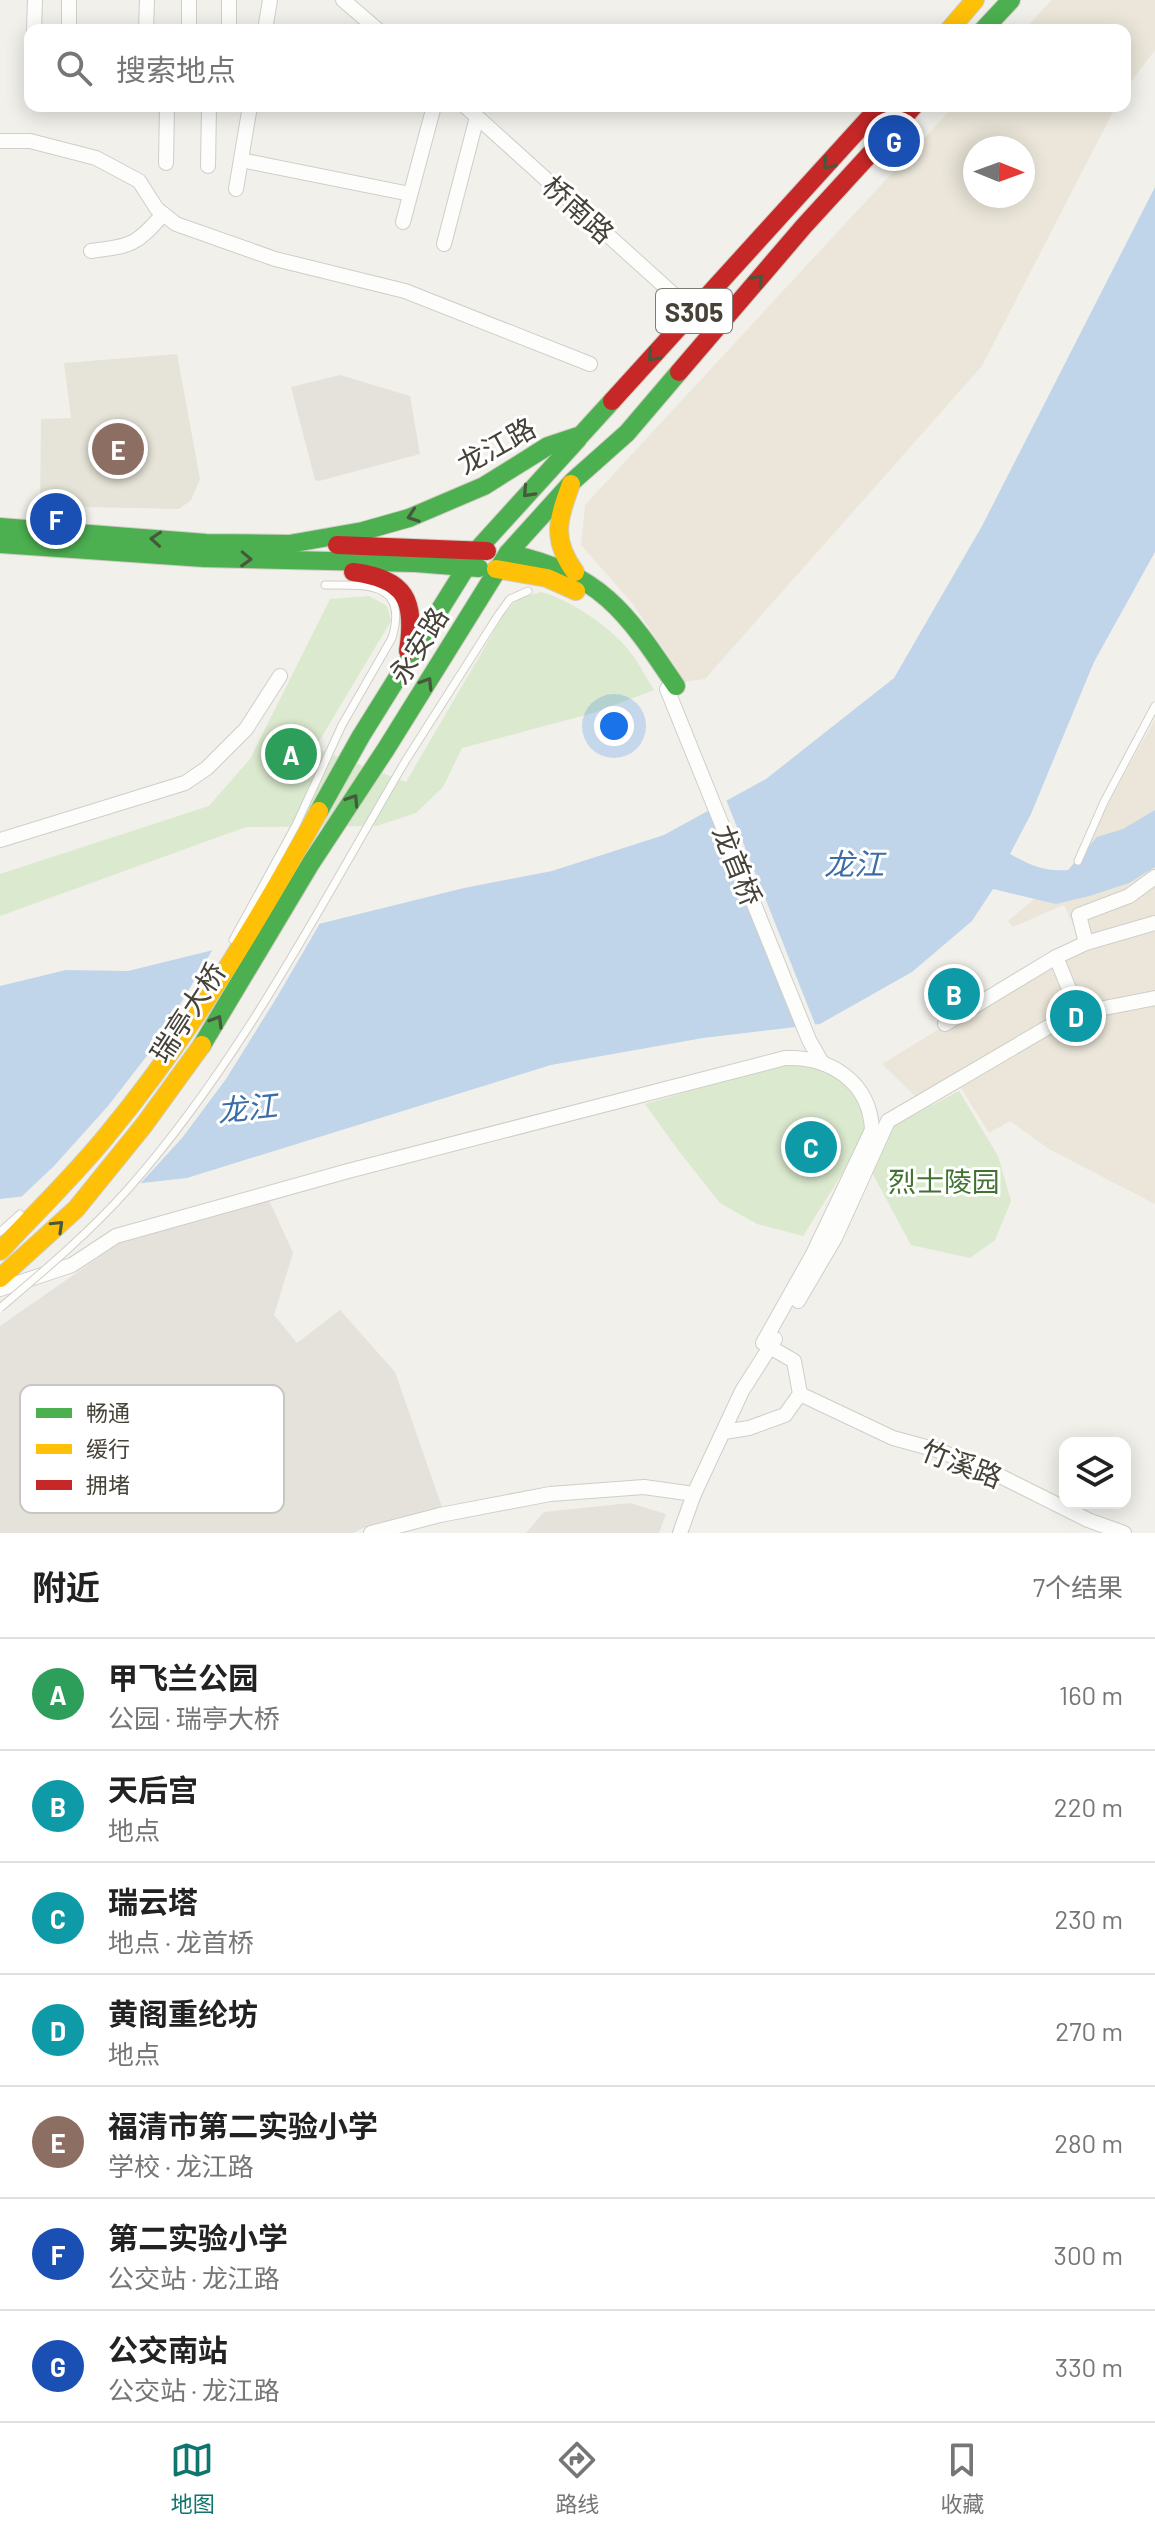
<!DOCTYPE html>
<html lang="zh">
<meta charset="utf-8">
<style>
body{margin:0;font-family:Barlow,"Noto Sans SC",sans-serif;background:#f2f2f2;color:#222}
.controls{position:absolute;right:24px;bottom:24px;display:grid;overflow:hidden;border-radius:16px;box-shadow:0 4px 20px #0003}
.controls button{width:72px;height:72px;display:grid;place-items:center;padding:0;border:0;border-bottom:2px solid #e0e0e0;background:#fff;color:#222;font:40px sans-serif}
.compass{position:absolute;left:963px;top:136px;width:72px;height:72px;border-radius:50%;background:#fff;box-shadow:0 4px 20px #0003;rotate:91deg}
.you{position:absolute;left:614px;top:726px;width:28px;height:28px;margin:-20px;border:6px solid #fff;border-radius:50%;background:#1a73e8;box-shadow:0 0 0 12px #1a73e833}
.badge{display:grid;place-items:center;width:52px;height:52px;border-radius:50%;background:#0f766e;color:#fff;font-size:26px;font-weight:700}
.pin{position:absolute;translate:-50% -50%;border:4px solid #fff;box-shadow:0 2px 8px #0006}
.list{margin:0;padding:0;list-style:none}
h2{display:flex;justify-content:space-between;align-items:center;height:104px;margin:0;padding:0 32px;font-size:34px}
h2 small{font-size:26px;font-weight:400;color:#767676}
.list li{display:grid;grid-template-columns:52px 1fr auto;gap:24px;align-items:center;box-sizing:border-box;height:112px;padding:0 32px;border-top:2px solid #e0e0e0}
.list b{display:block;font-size:30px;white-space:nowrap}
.list p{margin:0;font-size:26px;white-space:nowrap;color:#767676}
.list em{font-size:26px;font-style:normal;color:#767676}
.icon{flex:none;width:44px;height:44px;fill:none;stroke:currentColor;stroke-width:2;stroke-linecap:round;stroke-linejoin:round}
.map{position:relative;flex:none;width:1155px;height:1533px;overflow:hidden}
.search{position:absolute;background:#fff;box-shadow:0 4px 20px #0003;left:24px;right:24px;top:24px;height:88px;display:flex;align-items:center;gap:20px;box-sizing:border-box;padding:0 28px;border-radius:16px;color:#767676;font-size:30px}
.sheet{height:888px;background:#fff}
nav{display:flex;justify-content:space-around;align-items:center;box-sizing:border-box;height:112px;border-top:2px solid #e0e0e0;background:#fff;font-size:22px;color:#767676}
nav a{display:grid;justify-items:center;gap:4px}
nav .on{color:#0f766e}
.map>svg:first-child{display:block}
.residential{fill:#e4e2da}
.commercial{fill:#ebe6d9;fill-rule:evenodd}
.education{fill:#e6e4d8}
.green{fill:#dbe9ce}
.water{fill:#c1d5ea}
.pier{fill:#f1f0eb}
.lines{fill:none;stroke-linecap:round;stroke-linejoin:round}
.lane-casing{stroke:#cfcec9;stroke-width:9}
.street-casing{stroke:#cfcec9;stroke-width:16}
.fast-casing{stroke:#cfcdc3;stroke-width:20}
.slow-casing{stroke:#cfcdc3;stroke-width:20}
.jam-casing{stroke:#cfcdc3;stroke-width:20}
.lane{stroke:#fdfdfc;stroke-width:7}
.street{stroke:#fdfdfc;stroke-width:14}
.fast{stroke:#4caf50;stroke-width:18}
.slow{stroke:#ffc107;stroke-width:18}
.jam{stroke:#c62828;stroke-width:18}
.lane-bridge-casing{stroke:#cfcec9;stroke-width:9;stroke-linecap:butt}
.lane-bridge{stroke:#fdfdfc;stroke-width:7}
.oneway{stroke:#47583d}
.labels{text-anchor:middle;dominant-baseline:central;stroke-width:6;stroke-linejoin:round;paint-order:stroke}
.shield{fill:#fff;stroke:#7e7b74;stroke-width:2}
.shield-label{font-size:26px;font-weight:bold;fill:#464238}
.street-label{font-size:28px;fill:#464238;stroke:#fff}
.park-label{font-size:28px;fill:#427231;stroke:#fff}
.water-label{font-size:30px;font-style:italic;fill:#3c6da7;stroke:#fff}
.key{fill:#fff;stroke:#c8c6c3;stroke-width:2}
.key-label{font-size:22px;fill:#464238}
</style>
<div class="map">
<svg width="1155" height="1533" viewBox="0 0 1155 1533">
<rect width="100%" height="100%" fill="#f1f0eb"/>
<g class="residential">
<path d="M 340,375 L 410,396 L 420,454 L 319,481 L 315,480 L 291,387 Z"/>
<path d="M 269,1200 L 293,1253 L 274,1315 L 297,1343 L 340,1310 L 395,1372 L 442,1507 L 363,1528 L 353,1533 L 0,1533 L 0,1326 L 121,1242 Z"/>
<path d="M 630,1503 L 666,1514 L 659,1533 L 526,1533 L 544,1512 Z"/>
</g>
<g class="commercial">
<path d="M 1052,0 L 1155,0 L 1155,50 L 1125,89 L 1125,30 L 1024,30 Z"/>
<path d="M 954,106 L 1116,106 L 982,366 L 705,679 L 682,682 L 676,667 L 632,603 L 581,545 L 585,505 ZM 975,148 L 1023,148 L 1023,196 L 975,196 Z"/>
<path d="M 1155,719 L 1155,1204 L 1049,1149 L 1010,1121 L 989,1133 L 961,1088 L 923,1104 L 882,1064 L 1081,942 L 1064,905 L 1013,927 L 1008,921 L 1084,857 L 1105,809 Z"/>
</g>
<path class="education" d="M 177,354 L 200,479 L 191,500 L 179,509 L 40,506 L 41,419 L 71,418 L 64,363 Z"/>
<g class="green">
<path d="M 541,592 C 569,599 607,625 626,647 C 637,659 645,676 654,690 L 593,713 L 462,748 L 443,787 L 416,813 L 377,826 L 246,827 L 0,916 L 0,874 L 209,806 L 250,759 L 330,599 L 369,596 L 387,606 L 391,621 L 315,748 L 406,782 L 503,616 L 517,599 Z"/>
<path d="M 814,1064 L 850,1083 L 860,1098 L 869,1131 L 803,1236 L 757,1224 L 720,1203 L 678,1150 L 645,1104 L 782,1065 Z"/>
<path d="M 959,1091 L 998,1156 L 1011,1201 L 995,1240 L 970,1258 L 911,1245 L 869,1167 L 891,1127 Z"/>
</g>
<path class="water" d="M 1155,187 L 1155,552 L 1094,662 L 1031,814 L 1010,854 C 1030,865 1045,872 1068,870 L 1097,837 L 1123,829 L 1155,810 L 1155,867 L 1129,883 L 1093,895 L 1056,904 L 993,889 L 972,921 L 912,972 L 820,1024 L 703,1038 L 551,1065 L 187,1178 L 0,1199 L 0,986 L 66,970 L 128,971 L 464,888 L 552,871 L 664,835 L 766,779 L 894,678 L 982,526 Z"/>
<g class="pier">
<path d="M 725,797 L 817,1029 L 799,1031 L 709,806 Z"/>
<path d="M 323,918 L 277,997 L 226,1079 L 182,1138 L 137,1187 L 17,1201 L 54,1166 L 108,1106 L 157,1043 L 216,944 Z"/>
</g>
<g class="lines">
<g class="lane-casing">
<g id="lane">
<path d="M 406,760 L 499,614 L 510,599 L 528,591"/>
<path d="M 1078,861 L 1104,802 L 1155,706"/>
<path d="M 233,940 L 296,825 L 342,725 L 392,638 C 409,581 366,585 325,585"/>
<path d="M 0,1232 L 20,1214"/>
</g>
</g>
<g class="street-casing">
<g id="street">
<path d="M 343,0 L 378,30"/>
<path d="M 69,28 L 69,0"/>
<path d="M 34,30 L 35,0"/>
<path d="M 146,30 L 147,0"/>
<path d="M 189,30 L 189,0"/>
<path d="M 229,30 L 229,0"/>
<path d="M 265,30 L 270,0"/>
<path d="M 465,106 L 693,312"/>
<path d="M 0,141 L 30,141 L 96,158 L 139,181 L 157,209 L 176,224 L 275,259 L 405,291 L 590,364"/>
<path d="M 241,160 L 410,194"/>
<path d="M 166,163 L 167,106"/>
<path d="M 208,166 L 209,106"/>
<path d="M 236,189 L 250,106"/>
<path d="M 403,222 L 434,106"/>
<path d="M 444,244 L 477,117"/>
<path d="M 91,251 C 131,246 137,245 163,214"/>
<path d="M 667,689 L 809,1040 L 821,1061"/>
<path d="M 0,840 L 185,783 L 207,768 L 246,729 L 280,676"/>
<path d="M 1086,943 L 1079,915 L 1129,896 L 1155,877"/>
<path d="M 1056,957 L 1073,999"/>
<path d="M 1063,1022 L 1056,1006 L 1082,995 L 1089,1011"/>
<path d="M 945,1024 L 1056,957 L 1086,943 L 1155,923"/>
<path d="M 0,1289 L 72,1265 L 116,1236 L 348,1171 L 785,1058 C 830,1056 870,1082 872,1130 L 813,1254 L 763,1343 L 794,1361 L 800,1394 L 785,1415 L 749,1428 L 724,1432"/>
<path d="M 798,1301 L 835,1238 L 888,1121 L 1050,1026 L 1089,1011 L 1155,998"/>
<path d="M 800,1394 L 893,1438 L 937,1450 L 992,1472 L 1088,1520 L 1124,1533"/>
<path d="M 371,1533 L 440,1515 L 550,1494 L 644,1487 L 694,1494 L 742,1391 L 775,1339"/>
<path d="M 680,1533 L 694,1494"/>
</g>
</g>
<g class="fast-casing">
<g id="fast">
<path d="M 983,30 L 1011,0"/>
<path d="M 0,527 L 206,543 L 289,544 L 363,531 L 409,518 L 484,486 L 548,446 L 581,435 L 612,401"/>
<path d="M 0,544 L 204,558 L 416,563 L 479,568"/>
<path d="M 508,553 C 601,574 625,610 676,686"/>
<path d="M 319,811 L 361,736 L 477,550 L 578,439"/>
<path d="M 202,1045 L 311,863 L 386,749 L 508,553 L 573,481 L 627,433 L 679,372"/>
</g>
</g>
<g class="slow-casing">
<g id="slow">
<path d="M 949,30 L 975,0"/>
<path d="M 571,484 C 558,520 551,539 575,572"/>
<path d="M 496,569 L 547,578 L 576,591"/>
<path d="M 0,1251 C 36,1212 75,1175 108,1134 C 190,1035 257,923 319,811"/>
<path d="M 0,1278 L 76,1209 L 144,1125 L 202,1045"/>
</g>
</g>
<g class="jam-casing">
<g id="jam">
<path d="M 679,372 L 804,226 L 914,106"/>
<path d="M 612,401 L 880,106"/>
<path d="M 337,545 L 487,551"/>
<path d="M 353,572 C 406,579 416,600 408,651"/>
</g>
</g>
<use href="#lane" class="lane"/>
<use href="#street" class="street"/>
<use href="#fast" class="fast"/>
<use href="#slow" class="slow"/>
<use href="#jam" class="jam"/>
<g class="lane-bridge-casing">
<path id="lane-bridge" d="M 0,1308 C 45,1270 90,1232 129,1188 C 241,1061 320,906 406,760"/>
</g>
<use href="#lane-bridge" class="lane-bridge"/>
</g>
<defs><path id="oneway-chevron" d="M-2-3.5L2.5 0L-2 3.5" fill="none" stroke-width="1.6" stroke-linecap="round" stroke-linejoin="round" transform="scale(2)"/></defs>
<g class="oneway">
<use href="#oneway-chevron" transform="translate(828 164) rotate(132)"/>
<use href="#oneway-chevron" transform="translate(758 280) rotate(-49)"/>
<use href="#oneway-chevron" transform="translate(653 356) rotate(132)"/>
<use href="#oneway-chevron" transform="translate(528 492) rotate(133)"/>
<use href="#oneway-chevron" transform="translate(413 516) rotate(161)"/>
<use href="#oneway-chevron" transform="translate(156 539) rotate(-176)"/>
<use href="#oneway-chevron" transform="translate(246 559) rotate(2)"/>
<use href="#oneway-chevron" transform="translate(427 683) rotate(-58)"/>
<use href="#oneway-chevron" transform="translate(353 800) rotate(-57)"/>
<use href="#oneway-chevron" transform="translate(217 1021) rotate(-59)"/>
<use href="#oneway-chevron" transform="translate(58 1226) rotate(-44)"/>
</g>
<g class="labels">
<rect class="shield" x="656" y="289" width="76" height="44" rx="6"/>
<g class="shield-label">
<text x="694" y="311">S305</text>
</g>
<g class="street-label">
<text transform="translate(579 209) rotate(42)">桥南路</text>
<text transform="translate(496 445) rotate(-29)">龙江路</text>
<text transform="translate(418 645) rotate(-58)">永安路</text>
<text transform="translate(738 865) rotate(68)">龙首桥</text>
<text transform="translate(187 1012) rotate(-57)">瑞亭大桥</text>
<text transform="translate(962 1463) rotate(21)">竹溪路</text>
</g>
<g class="park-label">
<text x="944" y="1181">烈士陵园</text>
</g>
<g class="water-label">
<text x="854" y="863">龙江</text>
<text transform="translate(247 1107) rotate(-6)">龙江</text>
</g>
</g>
<rect x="20" y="1385" width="264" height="128" rx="12" class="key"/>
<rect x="36" y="1408" width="36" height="10" fill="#4caf50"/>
<rect x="36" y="1444" width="36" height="10" fill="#ffc107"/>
<rect x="36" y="1480" width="36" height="10" fill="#c62828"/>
<g class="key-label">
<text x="86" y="1421">畅通</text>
<text x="86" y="1457">缓行</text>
<text x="86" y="1493">拥堵</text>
</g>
</svg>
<div class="controls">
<button><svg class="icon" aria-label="layers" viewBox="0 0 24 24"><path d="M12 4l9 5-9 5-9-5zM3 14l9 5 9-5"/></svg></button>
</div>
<svg class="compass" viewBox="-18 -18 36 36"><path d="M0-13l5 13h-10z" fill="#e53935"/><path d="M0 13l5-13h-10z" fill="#767676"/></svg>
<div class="you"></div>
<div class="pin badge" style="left:291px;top:754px;background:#2e9e5b">A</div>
<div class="pin badge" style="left:954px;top:994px;background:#0f9aa8">B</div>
<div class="pin badge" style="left:811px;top:1147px;background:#0f9aa8">C</div>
<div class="pin badge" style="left:1076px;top:1016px;background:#0f9aa8">D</div>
<div class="pin badge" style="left:118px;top:449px;background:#8d6e63">E</div>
<div class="pin badge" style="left:56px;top:519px;background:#1a4fb4">F</div>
<div class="pin badge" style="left:894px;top:141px;background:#1a4fb4">G</div>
<div class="search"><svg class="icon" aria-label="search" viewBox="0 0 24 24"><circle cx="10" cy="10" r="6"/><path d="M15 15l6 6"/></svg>搜索地点</div>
</div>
<section class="sheet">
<h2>附近<small>7个结果</small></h2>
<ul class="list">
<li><span class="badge" style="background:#2e9e5b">A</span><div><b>甲飞兰公园</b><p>公园 · 瑞亭大桥</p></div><em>160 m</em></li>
<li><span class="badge" style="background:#0f9aa8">B</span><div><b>天后宫</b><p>地点</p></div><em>220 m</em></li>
<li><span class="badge" style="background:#0f9aa8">C</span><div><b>瑞云塔</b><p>地点 · 龙首桥</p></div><em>230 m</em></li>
<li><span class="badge" style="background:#0f9aa8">D</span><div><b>黄阁重纶坊</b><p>地点</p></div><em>270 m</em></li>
<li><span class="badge" style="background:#8d6e63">E</span><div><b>福清市第二实验小学</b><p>学校 · 龙江路</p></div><em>280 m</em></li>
<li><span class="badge" style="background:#1a4fb4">F</span><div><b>第二实验小学</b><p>公交站 · 龙江路</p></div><em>300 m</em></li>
<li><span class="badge" style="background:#1a4fb4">G</span><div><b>公交南站</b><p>公交站 · 龙江路</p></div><em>330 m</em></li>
</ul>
</section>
<nav>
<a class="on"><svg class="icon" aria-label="map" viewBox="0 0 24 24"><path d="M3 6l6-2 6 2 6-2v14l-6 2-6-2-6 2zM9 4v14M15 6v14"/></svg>地图</a>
<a><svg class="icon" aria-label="directions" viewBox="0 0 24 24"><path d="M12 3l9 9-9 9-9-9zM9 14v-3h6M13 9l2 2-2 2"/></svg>路线</a>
<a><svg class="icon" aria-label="saved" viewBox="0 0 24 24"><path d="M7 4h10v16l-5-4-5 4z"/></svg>收藏</a>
</nav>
